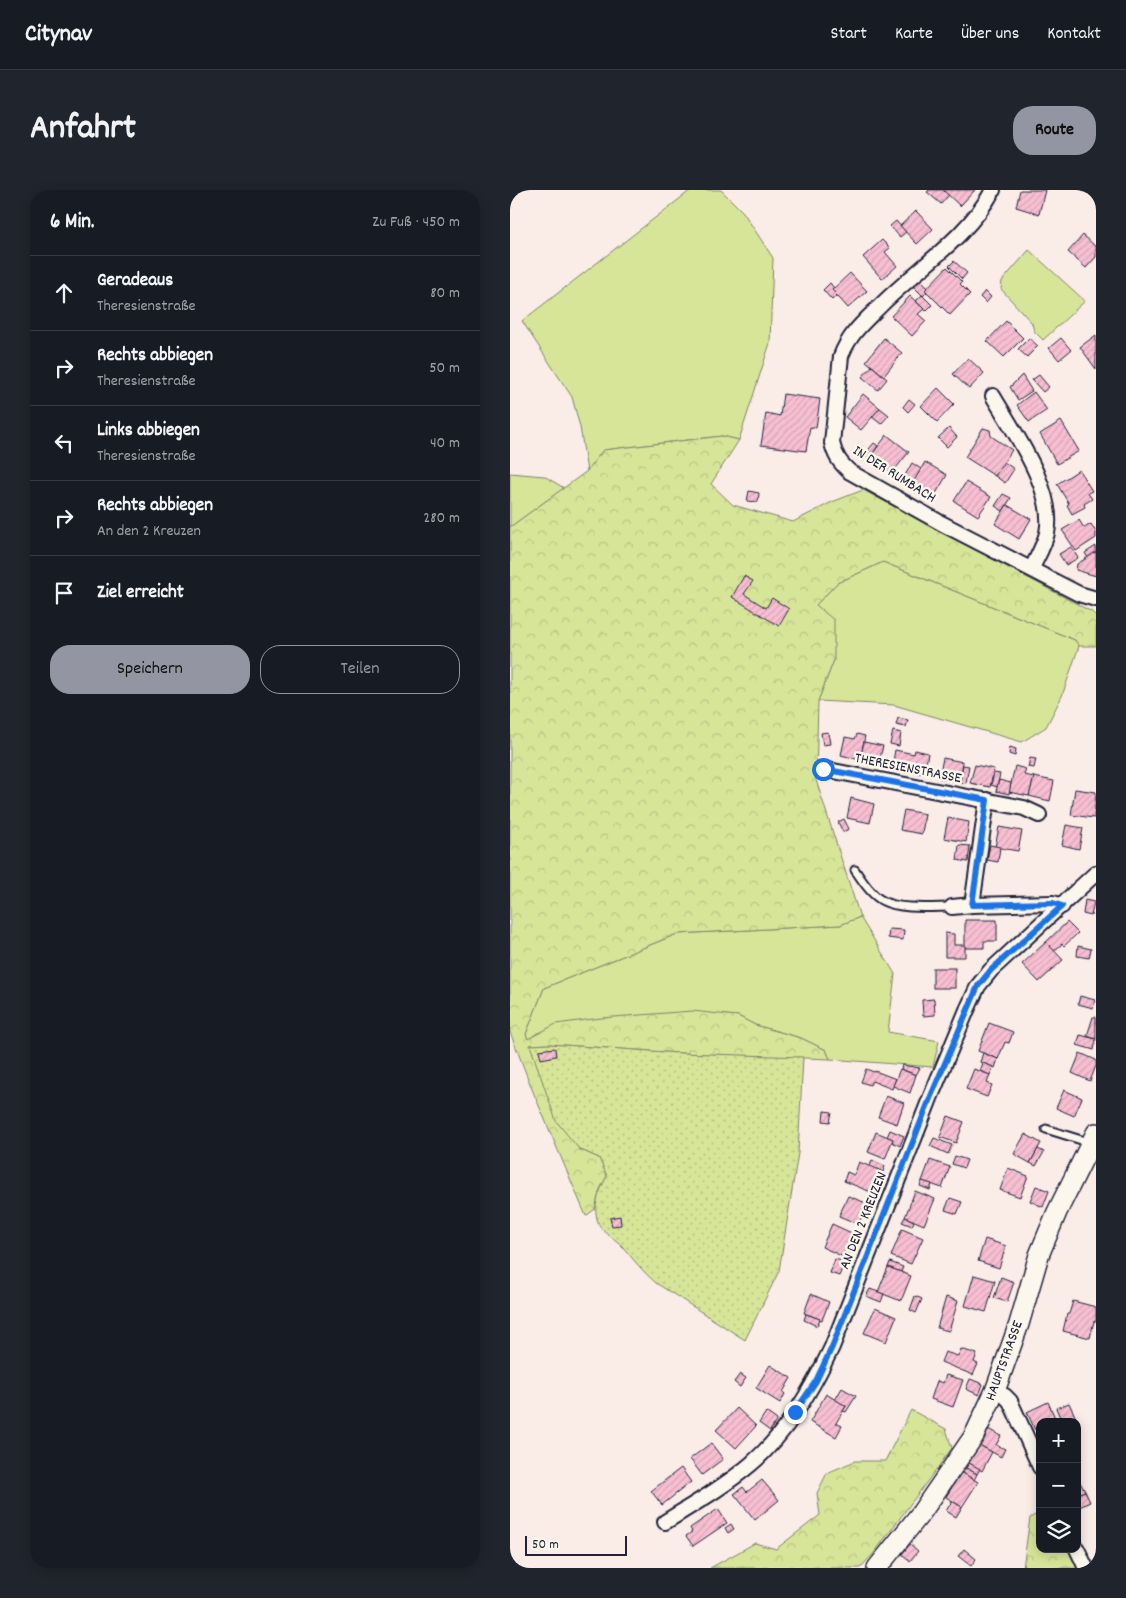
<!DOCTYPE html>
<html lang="de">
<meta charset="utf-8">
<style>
body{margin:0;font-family:Dekko,sans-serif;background:#20242c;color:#f1f3f6}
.controls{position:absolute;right:15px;bottom:15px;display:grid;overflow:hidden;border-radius:10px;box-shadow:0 2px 12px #0003}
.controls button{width:45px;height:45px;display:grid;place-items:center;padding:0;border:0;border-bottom:1px solid #363941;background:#171b24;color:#f1f3f6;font:25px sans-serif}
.scale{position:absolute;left:15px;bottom:12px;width:102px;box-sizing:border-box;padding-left:5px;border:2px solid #22223b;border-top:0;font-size:14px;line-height:18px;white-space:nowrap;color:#22223b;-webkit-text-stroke:4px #fbf7ec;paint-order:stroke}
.stop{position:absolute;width:15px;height:15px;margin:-11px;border:4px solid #1a73e8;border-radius:50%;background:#fff}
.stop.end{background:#1a73e8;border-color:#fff;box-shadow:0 1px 5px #0008}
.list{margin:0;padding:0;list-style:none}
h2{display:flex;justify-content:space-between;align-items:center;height:65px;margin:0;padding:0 20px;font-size:21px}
h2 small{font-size:16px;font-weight:400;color:#9ea1a6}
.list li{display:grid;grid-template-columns:32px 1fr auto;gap:15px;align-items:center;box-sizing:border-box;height:75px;padding:0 20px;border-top:1px solid #363941}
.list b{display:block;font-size:19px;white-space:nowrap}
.list p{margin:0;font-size:16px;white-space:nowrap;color:#9ea1a6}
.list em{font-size:16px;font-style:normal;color:#9ea1a6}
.actions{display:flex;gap:10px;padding:15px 20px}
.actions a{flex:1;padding:11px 0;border:1px solid #9495a2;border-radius:20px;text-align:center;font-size:18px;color:#9495a2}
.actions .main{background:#9495a2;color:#111}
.icon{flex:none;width:28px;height:28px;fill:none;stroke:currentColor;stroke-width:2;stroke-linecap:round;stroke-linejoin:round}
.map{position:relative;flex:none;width:586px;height:1378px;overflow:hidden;border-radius:20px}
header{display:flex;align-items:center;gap:30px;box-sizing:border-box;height:70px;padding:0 25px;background:#171b24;border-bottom:1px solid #363941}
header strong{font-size:24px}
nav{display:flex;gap:28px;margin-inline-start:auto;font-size:18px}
.intro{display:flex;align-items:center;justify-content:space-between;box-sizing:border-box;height:120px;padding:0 30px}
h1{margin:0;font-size:35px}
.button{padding:12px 22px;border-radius:20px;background:#9495a2;color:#111;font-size:18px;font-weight:700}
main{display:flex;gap:30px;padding:0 30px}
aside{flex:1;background:#171b24;border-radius:20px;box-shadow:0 2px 12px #0003}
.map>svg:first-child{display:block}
.green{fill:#d7e598;stroke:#7c846a}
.forest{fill:url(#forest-crowns);stroke:#7c846a}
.garden{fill:url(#garden-dots);stroke:#7c846a}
.building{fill:url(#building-hatch);stroke:#22223b}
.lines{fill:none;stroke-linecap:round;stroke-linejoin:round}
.lane-casing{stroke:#22223b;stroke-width:11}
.street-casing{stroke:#22223b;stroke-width:18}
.secondary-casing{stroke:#22223b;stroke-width:22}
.lane{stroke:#fbf7ec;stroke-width:7}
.street{stroke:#fbf7ec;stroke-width:14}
.secondary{stroke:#fbf7ec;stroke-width:19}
.route{stroke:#1a73e8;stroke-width:6}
.labels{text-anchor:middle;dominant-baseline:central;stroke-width:5;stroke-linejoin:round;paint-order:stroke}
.street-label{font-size:15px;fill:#22223b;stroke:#fbf7ec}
</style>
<header>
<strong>Citynav</strong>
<nav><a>Start</a><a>Karte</a><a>Über uns</a><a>Kontakt</a></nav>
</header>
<div class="intro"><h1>Anfahrt</h1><a class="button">Route</a></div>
<main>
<aside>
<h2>6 Min.<small>Zu Fuß · 450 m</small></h2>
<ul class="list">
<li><svg class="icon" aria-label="ahead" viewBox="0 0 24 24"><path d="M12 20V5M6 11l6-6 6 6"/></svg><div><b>Geradeaus</b><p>Theresienstraße</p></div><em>80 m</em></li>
<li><svg class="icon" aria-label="right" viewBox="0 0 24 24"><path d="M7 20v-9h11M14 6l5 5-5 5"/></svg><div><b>Rechts abbiegen</b><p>Theresienstraße</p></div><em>50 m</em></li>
<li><svg class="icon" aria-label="left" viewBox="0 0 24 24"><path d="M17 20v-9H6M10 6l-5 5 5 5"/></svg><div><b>Links abbiegen</b><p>Theresienstraße</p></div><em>40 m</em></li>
<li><svg class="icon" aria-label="right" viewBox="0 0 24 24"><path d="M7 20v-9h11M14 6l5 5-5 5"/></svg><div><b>Rechts abbiegen</b><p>An den 2 Kreuzen</p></div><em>280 m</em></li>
<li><svg class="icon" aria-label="arrive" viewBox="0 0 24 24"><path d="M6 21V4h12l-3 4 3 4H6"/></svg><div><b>Ziel erreicht</b></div></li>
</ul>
<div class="actions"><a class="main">Speichern</a><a>Teilen</a></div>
</aside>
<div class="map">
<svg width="586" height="1378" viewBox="0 0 586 1378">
<defs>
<pattern id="forest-crowns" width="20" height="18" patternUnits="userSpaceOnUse" patternTransform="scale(1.25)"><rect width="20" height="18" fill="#d7e598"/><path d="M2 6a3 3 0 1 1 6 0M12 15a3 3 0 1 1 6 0" fill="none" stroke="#b8c484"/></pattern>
<pattern id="garden-dots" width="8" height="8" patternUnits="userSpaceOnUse" patternTransform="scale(1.25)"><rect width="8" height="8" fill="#d7e598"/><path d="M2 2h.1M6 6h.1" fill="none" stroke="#b8c484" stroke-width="1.8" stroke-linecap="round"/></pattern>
<pattern id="building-hatch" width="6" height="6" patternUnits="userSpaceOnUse" patternTransform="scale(1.25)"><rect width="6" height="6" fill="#f8bfd2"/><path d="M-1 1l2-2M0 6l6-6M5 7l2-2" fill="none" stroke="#d4a4b5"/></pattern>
</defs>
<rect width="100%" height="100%" fill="#faece7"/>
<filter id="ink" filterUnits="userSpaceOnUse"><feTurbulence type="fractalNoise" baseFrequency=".02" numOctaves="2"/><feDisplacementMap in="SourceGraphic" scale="10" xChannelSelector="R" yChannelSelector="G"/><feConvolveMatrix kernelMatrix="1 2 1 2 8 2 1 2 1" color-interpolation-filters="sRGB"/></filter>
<g filter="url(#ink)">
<g class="green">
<path d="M 181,0 L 211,0 L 233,22 L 263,68 L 260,153 L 229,250 L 212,246 L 93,260 L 77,281 L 70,237 L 62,207 L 12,131 Z"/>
<path d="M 519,60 L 575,111 L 533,150 L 524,141 L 522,133 L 491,99 L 492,91 Z"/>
<path d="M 0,283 L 34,286 L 54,298 L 0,337 Z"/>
<path d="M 373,372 L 565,450 L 569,456 L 552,506 L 536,537 L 512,552 L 384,515 L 308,511 L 324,470 L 306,415 L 327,393 Z"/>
<path d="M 350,727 L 385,784 L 378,842 L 429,851 L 423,877 L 320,869 L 316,860 L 291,848 L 245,835 L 228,826 L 27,843 L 18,850 L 16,844 L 34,798 L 167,744 L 330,735 Z"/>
</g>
<g class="forest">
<path d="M 212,246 L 229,250 L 201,294 L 223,315 L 283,332 L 322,312 L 353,300 L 582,422 L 586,426 L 586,456 L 569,456 L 565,450 L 373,372 L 327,393 L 306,415 L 324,430 L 324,470 L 308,511 L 306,590 L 350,727 L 330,735 L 167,744 L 34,798 L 16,844 L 18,849 L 46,834 L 91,828 L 182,821 L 228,826 L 245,835 L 291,848 L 316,860 L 320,869 L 169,863 L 39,854 L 20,855 L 69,959 L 89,968 L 97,986 L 90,999 L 85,1019 L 76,1026 L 24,904 L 0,842 L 0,337 L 77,281 L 93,260 Z"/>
<path d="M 401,1220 L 436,1239 L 442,1258 L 364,1363 L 350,1378 L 200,1378 L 245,1353 L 266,1359 L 310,1325 L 307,1303 L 317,1283 L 345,1271 L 375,1271 Z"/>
<path d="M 530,1322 L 530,1359 L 560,1359 L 569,1378 L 513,1378 L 520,1328 Z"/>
</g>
<path class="garden" d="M 39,854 L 169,863 L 293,867 L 288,963 L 269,1081 L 235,1150 L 146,1093 C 133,1082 123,1069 112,1056 C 106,1049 96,1045 91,1038 C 80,1021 89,1001 97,986 L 89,968 L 69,959 L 46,931 L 20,855 Z"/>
<g class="building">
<path d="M 419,0 L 433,0 L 439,5 L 431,14 L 417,2 Z"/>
<path d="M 433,0 L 465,0 L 450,16 Z"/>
<path d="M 510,0 L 535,0 L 529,24 L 506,17 Z"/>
<path d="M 573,0 L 586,0 L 586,6 L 573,1 Z"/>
<path d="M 406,21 L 423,39 L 407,54 L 390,36 Z"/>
<path d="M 386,31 L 396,42 L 390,47 L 380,36 Z"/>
<path d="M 573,45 L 586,57 L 586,67 L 576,78 L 558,62 Z"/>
<path d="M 372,50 L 380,58 L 375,62 L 387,76 L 372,89 L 353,67 Z"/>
<path d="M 444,71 L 457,83 L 452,89 L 439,76 Z"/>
<path d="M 437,77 L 452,92 L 450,94 L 460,104 L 440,125 L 415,100 Z"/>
<path d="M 340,83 L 357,101 L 338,118 L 322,100 Z"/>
<path d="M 409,90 L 417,98 L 415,100 L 417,102 L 413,106 L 403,96 Z"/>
<path d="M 320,93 L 324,98 L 322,100 L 327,105 L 322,110 L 313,100 Z"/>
<path d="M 475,101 L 481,107 L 476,113 L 470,107 Z"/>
<path d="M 412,105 L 422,115 L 416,121 L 406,111 Z"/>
<path d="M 400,106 L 414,119 L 408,124 L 416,131 L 402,146 L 381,126 Z"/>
<path d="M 496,131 L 513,148 L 494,167 L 477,151 Z"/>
<path d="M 586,145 L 586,179 L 570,157 Z"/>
<path d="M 374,148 L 392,163 L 374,186 L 356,171 Z"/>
<path d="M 519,148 L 528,156 L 517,167 L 508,159 Z"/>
<path d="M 551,148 L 561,160 L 549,170 L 539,158 Z"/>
<path d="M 458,168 L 474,183 L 459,199 L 443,184 Z"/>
<path d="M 362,176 L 377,189 L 368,200 L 352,187 Z"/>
<path d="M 512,185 L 522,201 L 508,210 L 500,197 Z"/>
<path d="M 529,185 L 539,197 L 533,202 L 522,190 Z"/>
<path d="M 428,198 L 444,214 L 427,232 L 411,216 Z"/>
<path d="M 524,202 L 537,220 L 519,232 L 507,215 Z"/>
<path d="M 273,204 L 310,209 L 306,238 L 300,237 L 296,261 L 251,255 L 256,223 L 270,226 Z"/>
<path d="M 353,204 L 370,218 L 351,240 L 335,227 Z"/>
<path d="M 399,209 L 405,214 L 398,222 L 393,217 Z"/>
<path d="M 370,218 L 379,225 L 371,234 L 362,227 Z"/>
<path d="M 551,231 L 569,261 L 547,274 L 530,244 Z"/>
<path d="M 439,238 L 447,247 L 437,257 L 428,248 Z"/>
<path d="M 473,238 L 480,240 L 481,246 L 502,260 L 485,286 L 455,267 Z"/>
<path d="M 377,245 L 399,262 L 382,283 L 360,267 Z"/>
<path d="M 364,253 L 368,256 L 360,267 L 363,269 L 361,271 L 354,265 Z"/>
<path d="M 415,272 L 437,285 L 425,305 L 403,292 Z"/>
<path d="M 494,272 L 504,279 L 495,293 L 485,286 Z"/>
<path d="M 402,273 L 411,279 L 402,294 L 393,289 Z"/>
<path d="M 569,280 L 582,301 L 578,303 L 582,309 L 574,314 L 575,317 L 562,324 L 557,315 L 559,314 L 547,294 Z"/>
<path d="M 456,292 L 481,307 L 468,326 L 444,311 Z"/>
<path d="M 239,301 L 249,303 L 248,312 L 237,311 Z"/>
<path d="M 493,304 L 501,308 L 493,321 L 485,316 Z"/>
<path d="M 497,315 L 521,329 L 509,349 L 485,334 Z"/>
<path d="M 569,330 L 574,338 L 581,334 L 586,342 L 586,348 L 566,361 L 552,340 Z"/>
<path d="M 586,356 L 586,362 L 578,368 L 575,363 Z"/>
<path d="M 561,357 L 568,368 L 556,375 L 549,364 Z"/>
<path d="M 586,362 L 586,386 L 566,380 L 567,374 Z"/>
<path d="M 234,386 L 243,391 L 234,404 L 256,418 L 262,408 L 279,419 L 269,436 L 222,407 Z"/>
<path d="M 388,528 L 398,530 L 396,537 L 386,535 Z"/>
<path d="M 383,541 L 391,543 L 389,556 L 380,554 Z"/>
<path d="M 318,542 L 320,554 L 313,555 L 311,543 Z"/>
<path d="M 347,544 L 355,546 L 350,570 L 331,565 L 335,547 L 345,549 Z"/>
<path d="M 354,552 L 373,556 L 368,575 L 350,570 Z"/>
<path d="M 500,557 L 506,559 L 505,566 L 499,564 Z"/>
<path d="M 385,560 L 404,564 L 405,560 L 418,563 L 414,584 L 382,578 Z"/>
<path d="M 433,568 L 453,572 L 450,592 L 429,588 Z"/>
<path d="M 520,568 L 526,569 L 524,578 L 518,577 Z"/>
<path d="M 453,575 L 459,576 L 456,593 L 450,592 Z"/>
<path d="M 465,575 L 484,579 L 480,597 L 460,593 Z"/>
<path d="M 505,576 L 516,579 L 514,585 L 524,587 L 519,606 L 499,602 Z"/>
<path d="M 484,583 L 490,584 L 487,597 L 481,595 Z"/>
<path d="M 524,587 L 544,591 L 540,611 L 519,606 Z"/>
<path d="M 489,590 L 501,593 L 499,604 L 486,601 Z"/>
<path d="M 565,599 L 586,602 L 584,628 L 561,625 Z"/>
<path d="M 341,608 L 364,614 L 360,633 L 337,628 Z"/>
<path d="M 394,620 L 415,624 L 412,644 L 390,640 Z"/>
<path d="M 438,628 L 459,632 L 456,652 L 434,648 Z"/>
<path d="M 334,629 L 339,639 L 333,642 L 328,632 Z"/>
<path d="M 556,635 L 573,638 L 569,659 L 552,655 Z"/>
<path d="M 489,637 L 512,641 L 508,661 L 485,657 Z"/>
<path d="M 449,655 L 460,656 L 458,672 L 447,670 Z"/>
<path d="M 480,655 L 490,657 L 488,672 L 477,670 Z"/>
<path d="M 575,710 L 584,712 L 581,726 L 573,724 Z"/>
<path d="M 455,730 L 487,730 L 487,751 L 474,751 L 474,758 L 455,758 Z"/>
<path d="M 557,732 L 568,743 L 554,756 L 552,754 L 544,761 L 536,752 Z"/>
<path d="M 379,739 L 394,740 L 393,750 L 378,748 Z"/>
<path d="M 435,743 L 444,744 L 444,755 L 455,755 L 455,767 L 435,767 Z"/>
<path d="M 536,752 L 553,770 L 529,792 L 512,774 Z"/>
<path d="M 568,756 L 581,759 L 579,768 L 567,766 Z"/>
<rect x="423" y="778" width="22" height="20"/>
<path d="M 570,806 L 585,810 L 583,818 L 568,814 Z"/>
<path d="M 424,809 L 425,825 L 413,826 L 412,810 Z"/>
<path d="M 583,827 L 586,827 L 586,849 L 577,846 Z"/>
<path d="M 479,833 L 503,842 L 499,853 L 495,852 L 488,869 L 468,861 Z"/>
<path d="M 570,845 L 586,849 L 584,860 L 567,855 Z"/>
<path d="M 45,858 L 46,866 L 31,869 L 29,860 Z"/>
<path d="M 473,863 L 488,869 L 485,878 L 470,872 Z"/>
<path d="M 570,863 L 586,870 L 586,876 L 580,891 L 562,883 Z"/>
<path d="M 473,873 L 483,877 L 480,885 L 470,881 Z"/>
<path d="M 392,875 L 410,878 L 406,885 L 391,879 Z"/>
<path d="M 356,879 L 364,882 L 365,881 L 386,889 L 382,899 L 362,891 L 360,895 L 351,892 Z"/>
<path d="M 390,879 L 406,885 L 400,903 L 383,896 Z"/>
<path d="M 464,879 L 480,885 L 477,893 L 482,895 L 477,907 L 456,899 Z"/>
<path d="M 554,900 L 572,908 L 564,926 L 546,918 Z"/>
<path d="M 376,906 L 394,913 L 387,934 L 368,927 Z"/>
<path d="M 314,921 L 322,922 L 320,932 L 313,931 Z"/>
<path d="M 438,926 L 454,932 L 446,953 L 430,947 Z"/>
<path d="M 380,940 L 394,946 L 390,956 L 382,952 L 383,949 L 377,947 Z"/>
<path d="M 366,942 L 383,949 L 375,969 L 358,962 Z"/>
<path d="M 515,944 L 531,953 L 520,973 L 504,964 Z"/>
<path d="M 424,948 L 442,955 L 438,964 L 420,956 Z"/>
<path d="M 528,959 L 534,962 L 526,976 L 520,973 Z"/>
<path d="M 445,966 L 457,970 L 454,978 L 442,974 Z"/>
<path d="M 362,970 L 375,976 L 373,982 L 360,976 Z"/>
<path d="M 420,970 L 440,977 L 432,998 L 412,991 Z"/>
<path d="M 349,972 L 369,980 L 361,1002 L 334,991 L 337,982 L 344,985 Z"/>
<path d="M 498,978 L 518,986 L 510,1007 L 490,1000 Z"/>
<path d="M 412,991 L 422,994 L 420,1000 L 410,996 Z"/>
<path d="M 526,996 L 539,1001 L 533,1017 L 520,1011 Z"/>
<path d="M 405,1001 L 425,1009 L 414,1035 L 395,1027 Z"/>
<path d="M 338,1006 L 359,1014 L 348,1034 L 329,1026 Z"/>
<path d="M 440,1008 L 452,1012 L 447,1024 L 435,1020 Z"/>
<path d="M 110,1026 L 111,1035 L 102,1036 L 100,1028 Z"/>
<path d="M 395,1027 L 404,1031 L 402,1036 L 392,1032 Z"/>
<path d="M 322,1034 L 346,1045 L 336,1068 L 312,1057 Z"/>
<path d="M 392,1039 L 413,1048 L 401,1074 L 381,1066 Z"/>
<path d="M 475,1049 L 496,1056 L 489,1078 L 468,1071 Z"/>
<path d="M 325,1069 L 335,1072 L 329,1086 L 320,1083 Z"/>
<path d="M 380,1072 L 393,1077 L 391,1082 L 378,1077 Z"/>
<path d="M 378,1077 L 401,1086 L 391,1111 L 368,1102 Z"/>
<path d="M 464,1085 L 485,1091 L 476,1122 L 455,1116 Z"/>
<path d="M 491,1087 L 504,1092 L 497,1112 L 484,1108 Z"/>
<path d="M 360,1099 L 374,1104 L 371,1112 L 356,1106 Z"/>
<path d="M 301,1104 L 319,1112 L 312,1130 L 294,1123 Z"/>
<path d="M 405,1106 L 412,1109 L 406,1123 L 400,1120 Z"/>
<path d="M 436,1107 L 448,1111 L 439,1141 L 427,1138 Z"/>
<path d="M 563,1111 L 586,1117 L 586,1132 L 584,1131 L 580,1148 L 553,1141 L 557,1124 L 559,1124 Z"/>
<path d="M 365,1118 L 386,1127 L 376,1152 L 354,1143 Z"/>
<path d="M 296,1124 L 310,1129 L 307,1136 L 294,1130 Z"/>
<path d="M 451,1159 L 467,1164 L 464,1172 L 468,1174 L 463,1185 L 431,1172 L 435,1162 L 448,1166 Z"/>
<path d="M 260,1175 L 281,1188 L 273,1202 L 275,1204 L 270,1213 L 246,1198 Z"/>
<path d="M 230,1184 L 236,1188 L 230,1197 L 224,1192 Z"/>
<path d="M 436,1185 L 453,1190 L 443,1217 L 421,1209 L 427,1191 L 433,1193 Z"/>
<path d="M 460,1189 L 473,1194 L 469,1205 L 456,1199 Z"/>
<path d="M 332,1198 L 346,1206 L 336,1222 L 333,1221 L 336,1216 L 325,1210 Z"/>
<path d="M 316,1204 L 336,1216 L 326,1233 L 332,1236 L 326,1247 L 300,1232 Z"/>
<path d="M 538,1212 L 546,1230 L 530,1232 L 530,1238 L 525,1240 L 517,1222 Z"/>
<path d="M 559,1213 L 566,1228 L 557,1232 L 552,1232 L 546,1218 Z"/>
<path d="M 227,1218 L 246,1236 L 226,1258 L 206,1240 Z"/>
<path d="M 256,1222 L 267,1230 L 260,1241 L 249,1233 Z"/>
<path d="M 478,1239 L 491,1246 L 486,1255 L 495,1259 L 491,1267 L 469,1255 Z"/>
<path d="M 201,1253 L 213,1269 L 192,1285 L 180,1269 Z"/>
<path d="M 469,1255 L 482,1262 L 472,1281 L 459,1273 Z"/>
<path d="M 459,1273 L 470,1279 L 467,1284 L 456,1278 Z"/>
<path d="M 171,1278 L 181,1292 L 152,1315 L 141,1301 Z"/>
<path d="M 456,1278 L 467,1284 L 464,1290 L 453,1283 Z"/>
<path d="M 451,1282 L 468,1292 L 452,1317 L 436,1307 Z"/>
<path d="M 567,1287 L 575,1301 L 567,1304 Z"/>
<path d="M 252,1290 L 269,1310 L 245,1330 L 224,1304 L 233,1297 L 237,1302 Z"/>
<path d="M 575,1301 L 580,1312 L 567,1318 L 567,1304 Z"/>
<path d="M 442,1311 L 452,1317 L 446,1327 L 436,1321 Z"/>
<path d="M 208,1319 L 217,1333 L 183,1356 L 176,1346 L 182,1342 L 180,1338 Z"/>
<path d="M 221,1334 L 224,1339 L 218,1343 L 215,1338 Z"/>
<path d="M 400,1354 L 408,1361 L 400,1371 L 392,1364 Z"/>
<path d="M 454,1359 L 466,1369 L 461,1376 L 448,1366 Z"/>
</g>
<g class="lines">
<g class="lane-casing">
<g id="lane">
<path d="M 345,680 C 352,690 361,705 373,711 C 390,720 423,717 442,717"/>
<path d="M 536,939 L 581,953"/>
</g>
</g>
<g class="street-casing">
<g id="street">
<path d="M 483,0 C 458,47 408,78 371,115 C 354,132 340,143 331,166 L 322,253 C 325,266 330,273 340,282 L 431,333 L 569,404 L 586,409"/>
<path d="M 483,206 C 504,242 546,301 537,343 C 534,356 527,367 522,378"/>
<path d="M 313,579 L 514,618 L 529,625"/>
<path d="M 462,715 L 477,610"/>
<path d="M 442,717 L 462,715 L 543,713 L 552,716"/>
<path d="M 485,1201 L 495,1206 L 500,1211 L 530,1277"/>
<path d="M 155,1332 C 184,1314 215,1296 241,1274 C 277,1243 302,1199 322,1157 L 421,906 L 457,820 L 468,796 L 481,780 L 586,683"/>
<path d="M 567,1359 L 576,1378"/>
</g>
</g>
<g class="secondary-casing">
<path id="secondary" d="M 367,1378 L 411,1323 L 464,1246 L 485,1201 L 509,1134 L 529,1065 L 547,1022 L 586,943"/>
</g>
<use href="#lane" class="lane"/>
<use href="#street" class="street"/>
<use href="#secondary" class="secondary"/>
</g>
</g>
<g class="lines" filter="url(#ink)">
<path class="route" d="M 285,1222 L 306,1191 L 322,1157 L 421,906 L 468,796 L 481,780 L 552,716 L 543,713 L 462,715 L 477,610 L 313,579"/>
</g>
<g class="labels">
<g class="street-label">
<text transform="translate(384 285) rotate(32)">IN DER RUMBACH</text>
<text transform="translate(398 579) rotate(11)">THERESIENSTRASSE</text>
<text transform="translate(354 1031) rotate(-68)">AN DEN 2 KREUZEN</text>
<text transform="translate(495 1171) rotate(-70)">HAUPTSTRASSE</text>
</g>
</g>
</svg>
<div class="controls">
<button>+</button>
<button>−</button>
<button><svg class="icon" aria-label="layers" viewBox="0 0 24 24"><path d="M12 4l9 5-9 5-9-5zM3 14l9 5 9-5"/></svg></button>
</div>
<div class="scale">50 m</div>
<div class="stop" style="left:313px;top:579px"></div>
<div class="stop end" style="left:285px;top:1222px"></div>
</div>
</main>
